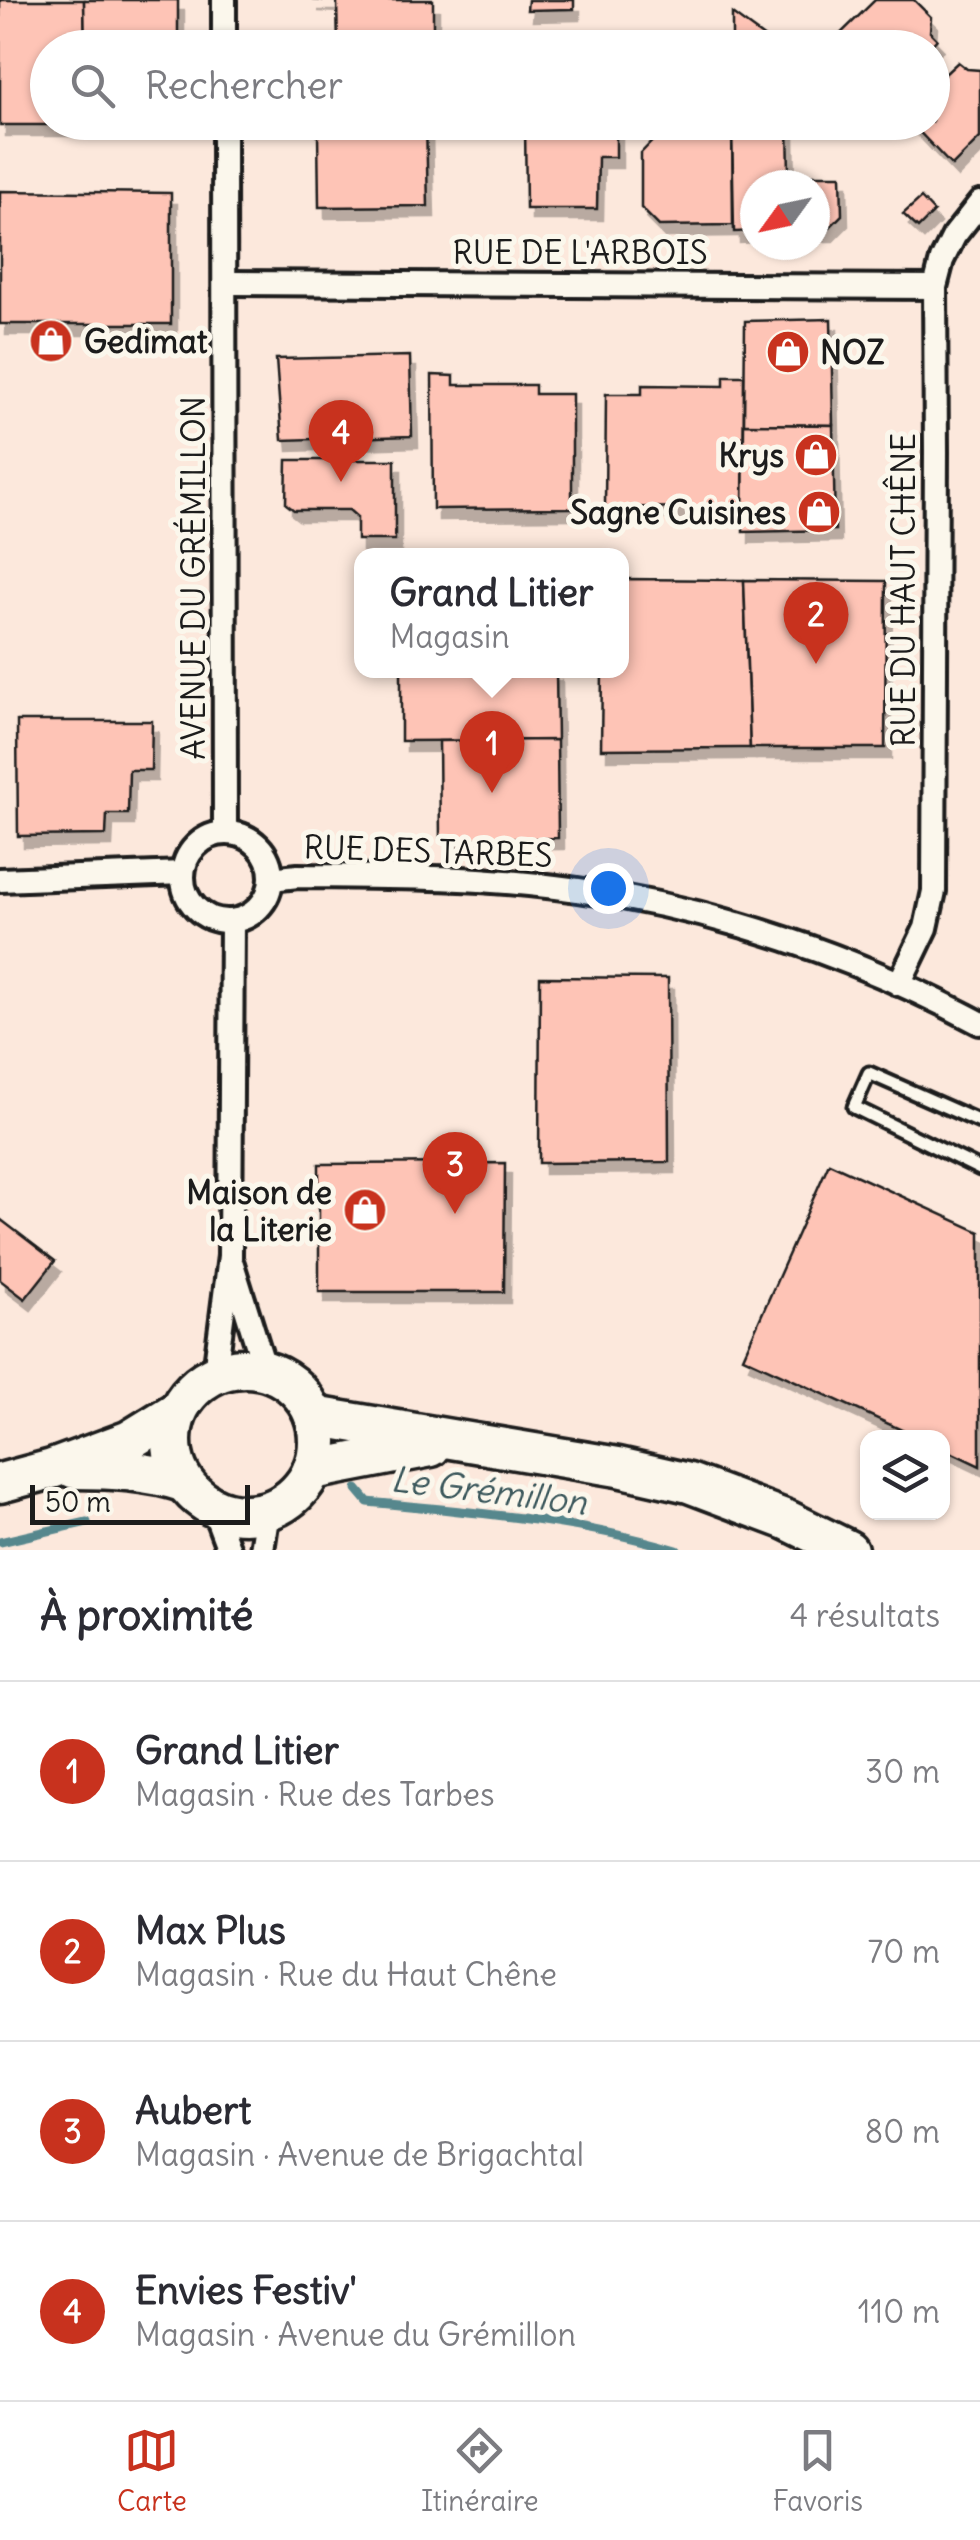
<!DOCTYPE html>
<html lang="fr">
<meta charset="utf-8">
<style>
body{margin:0;font-family:Delius,sans-serif;background:#f2f2f3;color:#2b2b33}
.controls{position:absolute;right:30px;bottom:30px;display:grid;overflow:hidden;border-radius:20px;box-shadow:0 2px 8px #0004}
.controls button{width:90px;height:90px;display:grid;place-items:center;padding:0;border:0;border-bottom:2px solid #e1e1e2;background:#fff;color:#2b2b33;font:50px sans-serif}
.compass{position:absolute;left:740px;top:170px;width:90px;height:90px;border-radius:50%;background:#fff;box-shadow:0 2px 8px #0004;rotate:237deg}
.scale{position:absolute;left:30px;bottom:25px;width:220px;box-sizing:border-box;padding-left:10px;border:5px solid #1c1c1c;border-top:0;font-size:28px;line-height:35px;white-space:nowrap;color:#1c1c1c;-webkit-text-stroke:8px #fbf7ec;paint-order:stroke}
.you{position:absolute;left:608px;top:888px;width:35px;height:35px;margin:-25px;border:8px solid #fff;border-radius:50%;background:#1a73e8;box-shadow:0 0 0 15px #1a73e833}
.badge{display:grid;place-items:center;width:65px;height:65px;border-radius:50%;background:#c8321e;color:#fff;font-size:32px;font-weight:700}
.pin{position:absolute;translate:-50% -82px;filter:drop-shadow(0 2px 5px #0008)}
.pin::after{content:'';position:absolute;top:52px;width:35px;height:30px;background:inherit;clip-path:polygon(0 0,100% 0,50% 100%)}
.popup{position:absolute;left:354px;top:548px;width:275px;height:130px;box-sizing:border-box;display:grid;place-content:center;border-radius:20px;background:#fff;filter:drop-shadow(0 2px 8px #0005);font-size:32px;white-space:nowrap;color:#7c7c81}
.popup b{font-size:38px;color:#2b2b33}
.popup::after{content:'';position:absolute;left:50%;top:100%;margin-left:-20px;border:20px solid transparent;border-top-color:#fff}
.list{margin:0;padding:0;list-style:none}
h2{display:flex;justify-content:space-between;align-items:center;height:130px;margin:0;padding:0 40px;font-size:42px}
h2 small{font-size:32px;font-weight:400;color:#7c7c81}
.list li{display:grid;grid-template-columns:65px 1fr auto;gap:30px;align-items:center;box-sizing:border-box;height:180px;padding:0 40px;border-top:2px solid #e1e1e2}
.list b{display:block;font-size:38px;white-space:nowrap}
.list p{margin:0;font-size:32px;white-space:nowrap;color:#7c7c81}
.list em{font-size:32px;font-style:normal;color:#7c7c81}
.icon{flex:none;width:55px;height:55px;fill:none;stroke:currentColor;stroke-width:2;stroke-linecap:round;stroke-linejoin:round}
.map{position:relative;flex:none;width:980px;height:1550px;overflow:hidden}
.search{position:absolute;background:#fff;box-shadow:0 2px 8px #0004;left:30px;right:30px;top:30px;height:110px;display:flex;align-items:center;gap:25px;box-sizing:border-box;padding:0 35px;border-radius:55px;color:#7c7c81;font-size:38px}
.sheet{height:850px;background:#fff}
nav{display:flex;justify-content:space-around;align-items:center;box-sizing:border-box;height:140px;border-top:2px solid #e1e1e2;background:#fff;font-size:28px;color:#7c7c81}
nav a{display:grid;justify-items:center;gap:5px}
nav .on{color:#c8321e}
.map>svg:first-child{display:block}
.lines{fill:none;stroke-linecap:round;stroke-linejoin:round}
.stream{stroke:#56878d;stroke-width:9}
.building{fill:#fec4b6;stroke:#1c1c1c;stroke-width:2.5;filter:url(#shadow)}
.service-casing{stroke:#1c1c1c;stroke-width:19}
.minor-casing{stroke:#1c1c1c;stroke-width:30}
.primary-casing{stroke:#1c1c1c;stroke-width:45}
.service{stroke:#fbf7ec;stroke-width:11}
.minor{stroke:#fbf7ec;stroke-width:22}
.primary{stroke:#fbf7ec;stroke-width:38}
.labels{text-anchor:middle;dominant-baseline:central;stroke-width:10;stroke-linejoin:round;paint-order:stroke}
.street-label{font-size:32px;fill:#1c1c1c;stroke:#fbf7ec}
.poi-label{font-size:32px;font-weight:bold;fill:#1c1c1c;stroke:#fbf7ec;text-anchor:end}
.water-label{font-size:35px;font-style:italic;fill:#3e5a5e;stroke:#fbf7ec}
</style>
<div class="map">
<svg width="980" height="1550" viewBox="0 0 980 1550">
<defs>
<filter id="shadow"><feDropShadow dx="6" dy="11" stdDeviation="0" flood-color="#0004"/></filter>
</defs>
<rect width="100%" height="100%" fill="#fce8dc"/>
<filter id="ink" filterUnits="userSpaceOnUse"><feTurbulence type="fractalNoise" baseFrequency=".01" numOctaves="2"/><feDisplacementMap in="SourceGraphic" scale="20" xChannelSelector="R" yChannelSelector="G"/><feConvolveMatrix kernelMatrix="1 2 1 2 8 2 1 2 1" color-interpolation-filters="sRGB"/></filter>
<g filter="url(#ink)">
<g class="lines">
<g class="stream">
<path d="M 357,1489 L 368,1502 C 473,1512 576,1520 677,1550"/>
<path d="M 0,1542 L 87,1522"/>
</g>
</g>
<g class="building">
<path d="M 0,0 L 84,0 L 85,48 L 48,48 L 48,122 L 87,122 L 85,125 L 0,125 Z"/>
<path d="M 84,0 L 178,0 L 178,48 L 85,48 Z"/>
<path d="M 312,0 L 433,0 L 433,48 L 338,48 L 337,1 Z"/>
<path d="M 528,0 L 574,0 L 574,9 L 527,10 Z"/>
<path d="M 875,0 L 914,0 L 931,17 L 930,32 L 937,39 L 929,48 L 837,48 L 832,42 Z"/>
<path d="M 732,14 L 769,41 L 776,48 L 732,48 Z"/>
<path d="M 958,62 L 967,69 L 980,70 L 980,138 L 952,166 L 910,122 L 932,122 L 932,86 Z"/>
<path d="M 339,122 L 426,122 L 428,206 L 319,207 L 318,133 L 340,133 Z"/>
<path d="M 525,122 L 616,122 L 616,157 L 598,157 L 597,209 L 526,209 Z"/>
<path d="M 664,122 L 732,122 L 733,225 L 659,226 L 641,208 L 641,153 L 664,129 Z"/>
<path d="M 732,123 L 788,123 L 789,175 L 841,175 L 842,215 L 827,230 L 815,230 L 815,185 L 755,185 L 755,231 L 734,232 Z"/>
<path d="M 0,191 L 171,193 L 171,324 L 0,324 Z"/>
<path d="M 921,198 L 934,212 L 918,228 L 903,214 Z"/>
<path d="M 831,319 L 833,425 L 744,424 L 745,321 Z"/>
<path d="M 410,356 L 412,436 L 282,440 L 276,359 Z"/>
<path d="M 432,375 L 454,376 L 454,385 L 535,385 L 535,394 L 572,394 L 572,508 L 433,509 Z"/>
<path d="M 724,376 L 744,376 L 743,508 L 605,507 L 606,394 L 642,394 L 642,385 L 724,386 Z"/>
<path d="M 744,424 L 833,425 L 835,530 L 743,532 Z"/>
<path d="M 287,460 L 395,460 L 395,540 L 357,540 L 357,517 L 349,510 L 294,510 L 286,504 Z"/>
<path d="M 622,579 L 744,580 L 750,748 L 601,749 L 602,670 L 622,670 Z"/>
<path d="M 744,580 L 886,581 L 885,748 L 750,748 Z"/>
<path d="M 401,670 L 556,670 L 557,740 L 401,741 Z"/>
<path d="M 17,721 L 152,721 L 151,770 L 129,770 L 128,814 L 107,814 L 106,835 L 18,836 Z"/>
<path d="M 557,740 L 558,838 L 440,839 L 439,741 Z"/>
<path d="M 540,977 L 668,978 L 669,1162 L 539,1163 Z"/>
<path d="M 505,1163 L 504,1292 L 319,1292 L 319,1164 Z"/>
<path d="M 829,1163 L 980,1232 L 980,1466 L 942,1448 L 942,1438 L 919,1438 L 743,1357 Z"/>
<path d="M 0,1219 L 55,1261 L 25,1299 L 0,1280 Z"/>
</g>
<g class="lines">
<g class="service-casing">
<path id="service" d="M 980,1122 L 869,1073 L 854,1107 L 980,1169"/>
</g>
<g class="minor-casing">
<g id="minor">
<path d="M 224,0 L 224,48"/>
<path d="M 224,122 L 225,833"/>
<path d="M 225,283 L 935,287"/>
<circle cx="227" cy="877" r="44"/>
<path d="M 271,879 L 298,876 C 391,877 485,876 578,890 C 717,909 857,957 980,1023"/>
<path d="M 0,880 L 183,873"/>
<path d="M 899,984 L 926,928 L 934,891 L 936,452 L 935,287 L 942,260 L 954,236 L 980,203"/>
<path d="M 232,1264 L 265,1370"/>
<path d="M 215,1373 L 230,1256 L 232,921"/>
<path d="M 213,1507 L 229,1550"/>
<path d="M 262,1550 L 268,1511"/>
</g>
</g>
<g class="primary-casing">
<g id="primary">
<circle cx="245" cy="1441" r="73"/>
<path d="M 314,1416 L 618,1467 L 689,1483 L 787,1520 L 848,1550"/>
<path d="M 75,1469 C 112,1469 148,1471 183,1482"/>
<path d="M 312,1470 L 431,1447"/>
<path d="M 0,1483 L 52,1469 L 130,1440 L 177,1411"/>
</g>
</g>
<use href="#service" class="service"/>
<use href="#minor" class="minor"/>
<use href="#primary" class="primary"/>
</g>
</g>
<defs>
<g id="shop-disc" transform="scale(2.25)"><circle r="9.5" fill="#c8321e" stroke="#fbf7ec"/><path d="M-5-2.5h2.3a2.7 3.5 0 0 1 5.4 0H5L5.5 6h-11ZM-1.5-2.5h3a1.5 2.3 0 0 0-3 0Z" fill="#fff"/></g>
</defs>
<g fill-rule="evenodd">
<use href="#shop-disc" x="51" y="341"/>
<use href="#shop-disc" x="788" y="352"/>
<use href="#shop-disc" x="816" y="455"/>
<use href="#shop-disc" x="819" y="512"/>
<use href="#shop-disc" x="365" y="1210"/>
</g>
<g class="labels">
<g class="street-label">
<text x="580" y="252">RUE DE L'ARBOIS</text>
<text transform="translate(193 578) rotate(-90)">AVENUE DU GRÉMILLON</text>
<text transform="translate(903 590) rotate(-90)">RUE DU HAUT CHÊNE</text>
<text transform="translate(428 851) rotate(2)">RUE DES TARBES</text>
</g>
<g class="poi-label">
<text x="84" y="341" text-anchor="start">Gedimat</text>
<text x="820" y="352" text-anchor="start">NOZ</text>
<text x="784" y="455">Krys</text>
<text x="786" y="512">Sagne Cuisines</text>
<text x="332" y="1192">Maison de<tspan x="332" dy="37">la Literie</tspan></text>
</g>
<g class="water-label">
<text transform="translate(489 1490) rotate(7)">Le Grémillon</text>
</g>
</g>
</svg>
<div class="controls">
<button><svg class="icon" aria-label="layers" viewBox="0 0 24 24"><path d="M12 4l9 5-9 5-9-5zM3 14l9 5 9-5"/></svg></button>
</div>
<svg class="compass" viewBox="-18 -18 36 36"><path d="M0-13l5 13h-10z" fill="#e53935"/><path d="M0 13l5-13h-10z" fill="#7c7c81"/></svg>
<div class="scale">50 m</div>
<div class="you"></div>
<div class="pin badge" style="left:492px;top:793px">1</div>
<div class="popup"><b>Grand Litier</b>Magasin</div>
<div class="pin badge" style="left:816px;top:664px">2</div>
<div class="pin badge" style="left:455px;top:1214px">3</div>
<div class="pin badge" style="left:341px;top:482px">4</div>
<div class="search"><svg class="icon" aria-label="search" viewBox="0 0 24 24"><circle cx="10" cy="10" r="6"/><path d="M15 15l6 6"/></svg>Rechercher</div>
</div>
<section class="sheet">
<h2>À proximité<small>4 résultats</small></h2>
<ul class="list">
<li><span class="badge">1</span><div><b>Grand Litier</b><p>Magasin · Rue des Tarbes</p></div><em>30 m</em></li>
<li><span class="badge">2</span><div><b>Max Plus</b><p>Magasin · Rue du Haut Chêne</p></div><em>70 m</em></li>
<li><span class="badge">3</span><div><b>Aubert</b><p>Magasin · Avenue de Brigachtal</p></div><em>80 m</em></li>
<li><span class="badge">4</span><div><b>Envies Festiv'</b><p>Magasin · Avenue du Grémillon</p></div><em>110 m</em></li>
</ul>
</section>
<nav>
<a class="on"><svg class="icon" aria-label="map" viewBox="0 0 24 24"><path d="M3 6l6-2 6 2 6-2v14l-6 2-6-2-6 2zM9 4v14M15 6v14"/></svg>Carte</a>
<a><svg class="icon" aria-label="directions" viewBox="0 0 24 24"><path d="M12 3l9 9-9 9-9-9zM9 14v-3h6M13 9l2 2-2 2"/></svg>Itinéraire</a>
<a><svg class="icon" aria-label="saved" viewBox="0 0 24 24"><path d="M7 4h10v16l-5-4-5 4z"/></svg>Favoris</a>
</nav>
